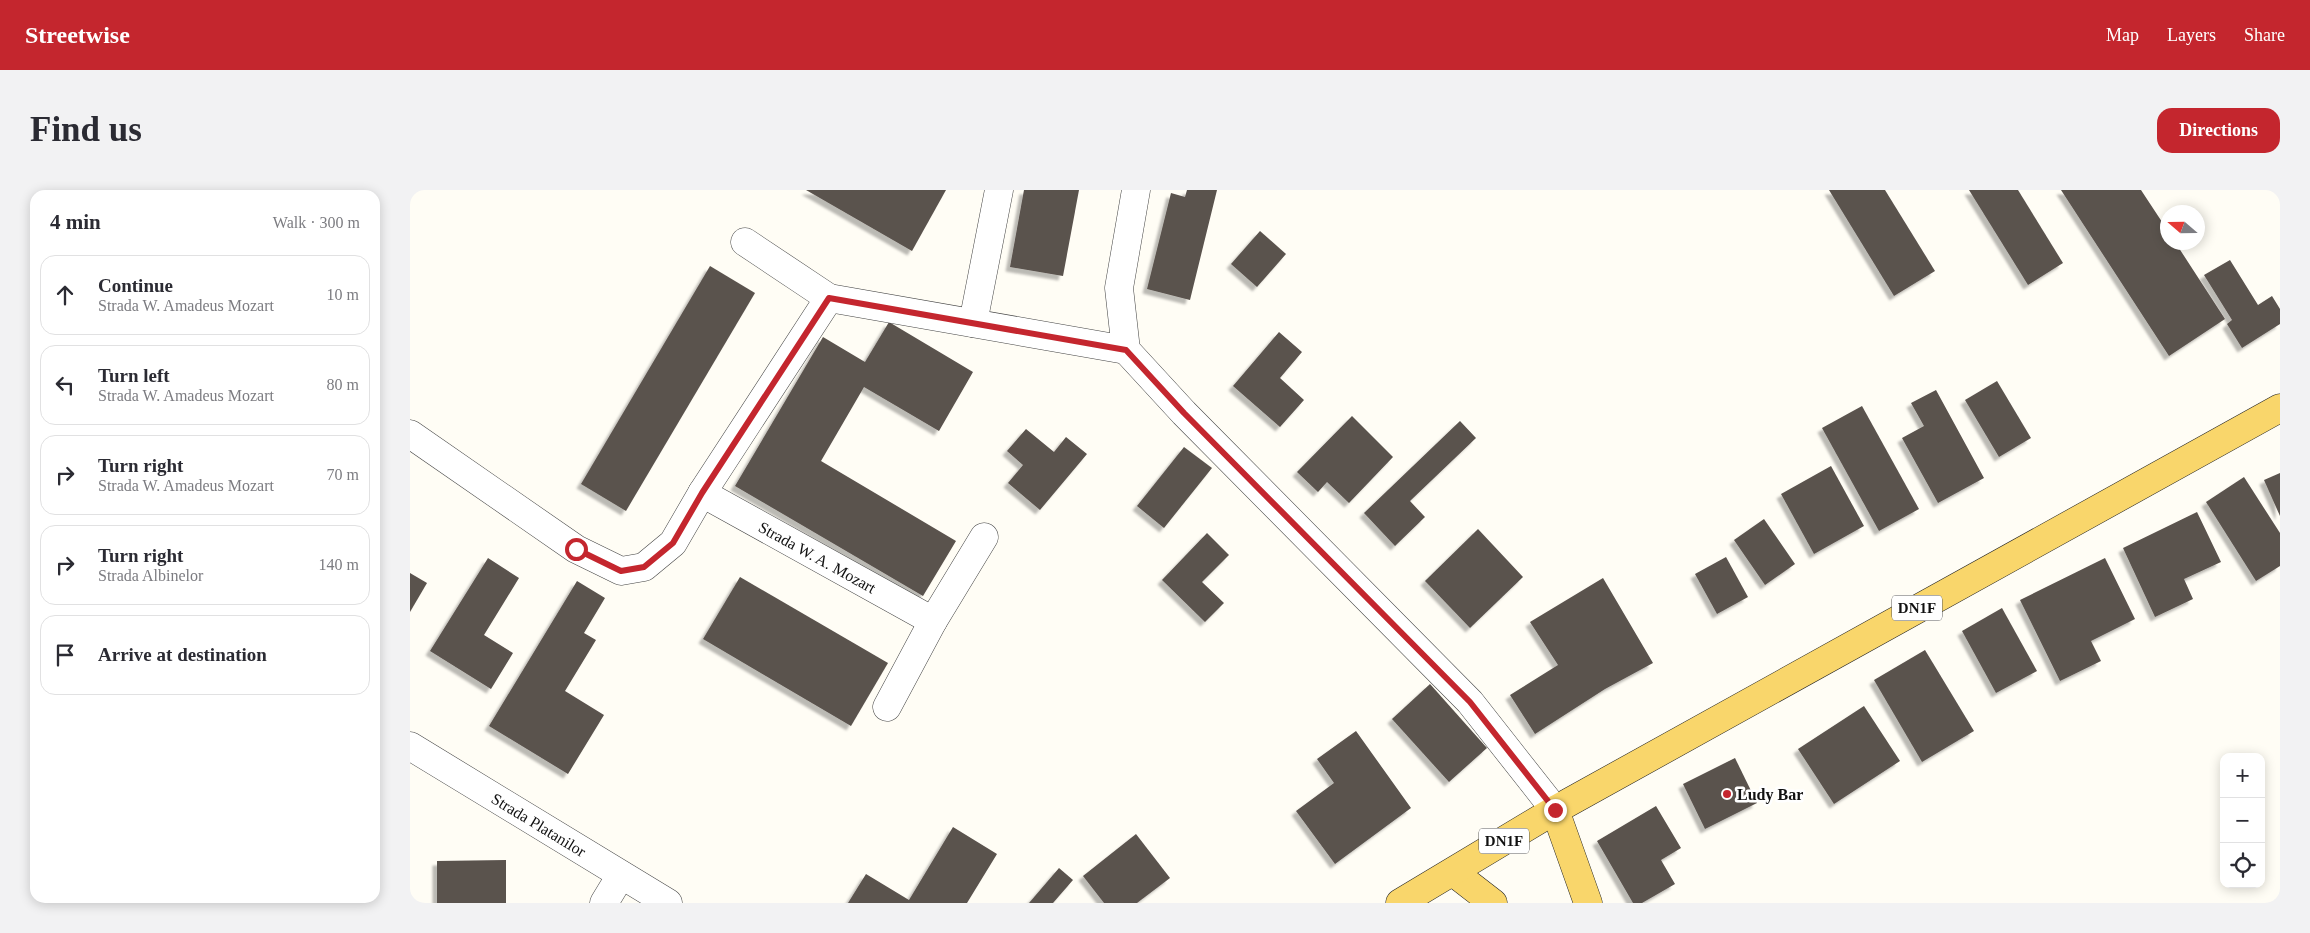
<!DOCTYPE html>
<meta charset="utf-8">
<style>
body{margin:0;font-family:"Times New Roman",serif;background:#f2f2f3;color:#2b2b33}
.controls{position:absolute;right:15px;bottom:15px;display:grid;overflow:hidden;border-radius:10px;box-shadow:0 2px 12px #0003}
.controls button{width:45px;height:45px;display:grid;place-items:center;padding:0;border:0;border-bottom:1px solid #e1e1e2;background:#fff;color:#2b2b33;font:25px sans-serif}
.compass{position:absolute;left:1750px;top:15px;width:45px;height:45px;border-radius:50%;background:#fff;box-shadow:0 2px 12px #0003;rotate:290deg}
.stop{position:absolute;width:15px;height:15px;margin:-11px;border:4px solid #c4262e;border-radius:50%;background:#fff}
.stop.end{background:#c4262e;border-color:#fff;box-shadow:0 1px 5px #0008}
.list{margin:0;padding:0;list-style:none}
h2{display:flex;justify-content:space-between;align-items:center;height:65px;margin:0;padding:0 20px;font-size:21px}
h2 small{font-size:16px;font-weight:400;color:#7c7c81}
.list li{display:grid;grid-template-columns:32px 1fr auto;gap:15px;align-items:center;box-sizing:border-box;height:80px;margin:0 10px 10px;padding:0 10px;border:1px solid #e1e1e2;border-radius:15px}
.list b{display:block;font-size:19px;white-space:nowrap}
.list p{margin:0;font-size:16px;white-space:nowrap;color:#7c7c81}
.list em{font-size:16px;font-style:normal;color:#7c7c81}
.icon{flex:none;width:28px;height:28px;fill:none;stroke:currentColor;stroke-width:2;stroke-linecap:round;stroke-linejoin:round}
.map{position:relative;flex:none;width:1870px;height:713px;overflow:hidden;border-radius:15px}
header{display:flex;align-items:center;gap:30px;box-sizing:border-box;height:70px;padding:0 25px;background:#c4262e;color:#fff}
header strong{font-size:24px}
nav{display:flex;gap:28px;margin-inline-start:auto;font-size:18px}
.intro{display:flex;align-items:center;justify-content:space-between;box-sizing:border-box;height:120px;padding:0 30px}
h1{margin:0;font-size:35px}
.button{padding:12px 22px;border-radius:15px;background:#c4262e;color:#fff;font-size:18px;font-weight:700}
main{display:flex;gap:30px;padding:0 30px}
aside{flex:1;background:#fff;border-radius:15px;box-shadow:0 2px 12px #0003}
.map>svg:first-child{display:block}
.building{fill:#5a524d;filter:url(#shadow)}
.lines{fill:none;stroke-linecap:round;stroke-linejoin:round}
.minor-casing{stroke:#444;stroke-width:29}
.major-casing{stroke:#222;stroke-width:29}
.minor{stroke:#fff;stroke-width:28}
.major{stroke:#f9d66b;stroke-width:28}
.route{stroke:#c4262e;stroke-width:6}
.poi-dot{fill:#c4262e;stroke:#fff;stroke-width:2}
.labels{text-anchor:middle;dominant-baseline:central;stroke-width:5;stroke-linejoin:round;paint-order:stroke}
.shield{fill:#fff;stroke:#585858;stroke-width:1}
.shield-label{font-size:15px;font-weight:bold;fill:#111}
.street-label{font-size:16px;fill:#111;stroke:#fff}
.poi-label{font-size:16px;font-weight:bold;fill:#111;stroke:#fff;text-anchor:start}
</style>
<header>
<strong>Streetwise</strong>
<nav><a>Map</a><a>Layers</a><a>Share</a></nav>
</header>
<div class="intro"><h1>Find us</h1><a class="button">Directions</a></div>
<main>
<aside>
<h2>4 min<small>Walk · 300 m</small></h2>
<ul class="list">
<li><svg class="icon" aria-label="ahead" viewBox="0 0 24 24"><path d="M12 20V5M6 11l6-6 6 6"/></svg><div><b>Continue</b><p>Strada W. Amadeus Mozart</p></div><em>10 m</em></li>
<li><svg class="icon" aria-label="left" viewBox="0 0 24 24"><path d="M17 20v-9H6M10 6l-5 5 5 5"/></svg><div><b>Turn left</b><p>Strada W. Amadeus Mozart</p></div><em>80 m</em></li>
<li><svg class="icon" aria-label="right" viewBox="0 0 24 24"><path d="M7 20v-9h11M14 6l5 5-5 5"/></svg><div><b>Turn right</b><p>Strada W. Amadeus Mozart</p></div><em>70 m</em></li>
<li><svg class="icon" aria-label="right" viewBox="0 0 24 24"><path d="M7 20v-9h11M14 6l5 5-5 5"/></svg><div><b>Turn right</b><p>Strada Albinelor</p></div><em>140 m</em></li>
<li><svg class="icon" aria-label="arrive" viewBox="0 0 24 24"><path d="M6 21V4h12l-3 4 3 4H6"/></svg><div><b>Arrive at destination</b></div></li>
</ul>
</aside>
<div class="map">
<svg width="1870" height="713" viewBox="0 0 1870 713">
<defs>
<filter id="shadow"><feDropShadow dx="-4.5" dy="4.5" stdDeviation="1" flood-color="#0004"/></filter>
</defs>
<rect width="100%" height="100%" fill="#fffdf5"/>
<g class="building">
<path d="M 396,0 L 536,0 L 502,61 Z"/>
<path d="M 614,0 L 669,0 L 653,86 L 600,77 Z"/>
<path d="M 777,0 L 807,0 L 780,110 L 737,99 L 761,3 L 775,7 Z"/>
<path d="M 1419,0 L 1475,0 L 1525,81 L 1484,106 Z"/>
<path d="M 1559,0 L 1608,0 L 1653,73 L 1618,95 Z"/>
<path d="M 1651,0 L 1731,0 L 1758,41 L 1758,52 L 1765,52 L 1815,129 L 1759,166 Z"/>
<path d="M 850,41 L 876,64 L 847,97 L 821,74 Z"/>
<path d="M 1820,70 L 1848,115 L 1862,106 L 1870,119 L 1870,134 L 1832,158 L 1817,134 L 1822,130 L 1794,85 Z"/>
<path d="M 300,76 L 345,103 L 216,321 L 171,294 Z"/>
<path d="M 479,132 L 563,182 L 529,241 L 454,197 L 411,271 L 546,351 L 513,406 L 325,296 L 413,147 L 455,172 Z"/>
<path d="M 869,142 L 892,162 L 870,188 L 894,210 L 870,237 L 823,196 Z"/>
<path d="M 1587,191 L 1621,248 L 1589,267 L 1555,210 Z"/>
<path d="M 1526,200 L 1574,288 L 1528,313 L 1492,248 L 1514,236 L 1501,213 Z"/>
<path d="M 1452,216 L 1509,319 L 1469,341 L 1412,238 Z"/>
<path d="M 942,226 L 983,267 L 939,313 L 917,292 L 908,302 L 887,282 Z"/>
<path d="M 1050,231 L 1066,248 L 1000,311 L 1015,327 L 985,356 L 954,323 Z"/>
<path d="M 616,239 L 644,262 L 656,247 L 677,264 L 630,320 L 598,293 L 613,275 L 597,261 Z"/>
<path d="M 774,257 L 802,278 L 754,338 L 727,316 Z"/>
<path d="M 1421,276 L 1454,336 L 1404,364 L 1371,304 Z"/>
<path d="M 1870,283 L 1870,326 L 1854,290 Z"/>
<path d="M 1834,287 L 1870,343 L 1870,376 L 1846,391 L 1796,312 Z"/>
<path d="M 1787,322 L 1811,372 L 1774,389 L 1783,409 L 1745,427 L 1713,358 Z"/>
<path d="M 1354,329 L 1385,374 L 1355,395 L 1324,350 Z"/>
<path d="M 1068,339 L 1113,387 L 1060,438 L 1015,391 Z"/>
<path d="M 797,343 L 819,365 L 792,392 L 814,413 L 795,432 L 752,390 Z"/>
<path d="M 1316,367 L 1338,407 L 1307,424 L 1285,384 Z"/>
<path d="M 78,368 L 109,388 L 74,445 L 103,463 L 81,499 L 20,461 Z"/>
<path d="M 1695,368 L 1725,429 L 1681,451 L 1691,471 L 1650,491 L 1610,410 Z"/>
<path d="M 0,383 L 17,393 L 0,422 Z"/>
<path d="M 330,387 L 478,473 L 441,536 L 293,449 Z"/>
<path d="M 1193,388 L 1243,473 L 1195,499 L 1125,544 L 1100,505 L 1148,475 L 1120,432 Z"/>
<path d="M 167,391 L 195,408 L 174,443 L 186,450 L 155,501 L 194,525 L 158,584 L 79,536 Z"/>
<path d="M 1592,418 L 1627,481 L 1586,503 L 1552,441 Z"/>
<path d="M 1515,460 L 1564,541 L 1512,572 L 1464,490 Z"/>
<path d="M 1020,494 L 1077,558 L 1039,592 L 982,529 Z"/>
<path d="M 1454,516 L 1490,571 L 1424,614 L 1388,559 Z"/>
<path d="M 946,541 L 1001,618 L 925,674 L 886,621 L 924,593 L 907,569 Z"/>
<path d="M 1325,568 L 1347,613 L 1295,639 L 1273,594 Z"/>
<path d="M 1246,616 L 1271,658 L 1251,670 L 1265,694 L 1232,713 L 1223,713 L 1187,651 Z"/>
<path d="M 543,637 L 587,664 L 557,713 L 438,713 L 456,684 L 499,710 Z"/>
<path d="M 726,644 L 760,688 L 727,713 L 694,713 L 673,686 Z"/>
<path d="M 96,670 L 96,713 L 27,713 L 27,671 Z"/>
<path d="M 649,678 L 663,690 L 643,713 L 619,713 Z"/>
</g>
<g class="lines">
<g class="minor-casing">
<g id="minor">
<path d="M 726,0 L 709,98 L 716,160 L 774,223 L 1060,512 L 1145,620"/>
<path d="M 335,52 L 419,108"/>
<path d="M 563,133 L 589,0"/>
<path d="M 0,244 L 166,359 L 211,381 L 234,377 L 263,353 L 292,303 L 419,108 L 716,160"/>
<path id="s1" d="M 292,303 L 523,431"/>
<path d="M 477,517 L 523,431 L 574,347"/>
<path id="s2" d="M 0,556 L 258,713"/>
<path d="M 194,713 L 211,685"/>
</g>
</g>
<g class="major-casing">
<g id="major">
<path d="M 1145,620 L 1178,713"/>
<path d="M 1043,682 L 1083,713"/>
<path d="M 990,713 L 1145,620 L 1870,218"/>
</g>
</g>
<use href="#minor" class="minor"/>
<use href="#major" class="major"/>
</g>
<g class="lines">
<path class="route" d="M 166,359 L 211,381 L 234,377 L 263,353 L 292,303 L 419,108 L 716,160 L 774,223 L 1060,512 L 1145,620"/>
</g>
<circle class="poi-dot" cx="1317" cy="604" r="5"/>
<g class="labels">
<g class="shield">
<rect x="1482" y="405.5" width="50" height="25" rx="4"/>
<rect x="1069" y="638.5" width="50" height="25" rx="4"/>
</g>
<g class="shield-label">
<text x="1507" y="418">DN1F</text>
<text x="1094" y="651">DN1F</text>
</g>
<g class="street-label">
<text stroke="none"><textPath href="#s1" startOffset="132">Strada W. A. Mozart</textPath></text>
<text stroke="none"><textPath href="#s2" startOffset="151">Strada Platanilor</textPath></text>
</g>
<g class="poi-label">
<text x="1327" y="604">Ludy Bar</text>
</g>
</g>
</svg>
<div class="controls">
<button>+</button>
<button>−</button>
<button><svg class="icon" aria-label="locate" viewBox="0 0 24 24"><circle cx="12" cy="12" r="6"/><path d="M12 2v4M12 18v4M2 12h4M18 12h4"/></svg></button>
</div>
<svg class="compass" viewBox="-18 -18 36 36"><path d="M0-13l5 13h-10z" fill="#e53935"/><path d="M0 13l5-13h-10z" fill="#7c7c81"/></svg>
<div class="stop" style="left:166px;top:359px"></div>
<div class="stop end" style="left:1145px;top:620px"></div>
</div>
</main>
